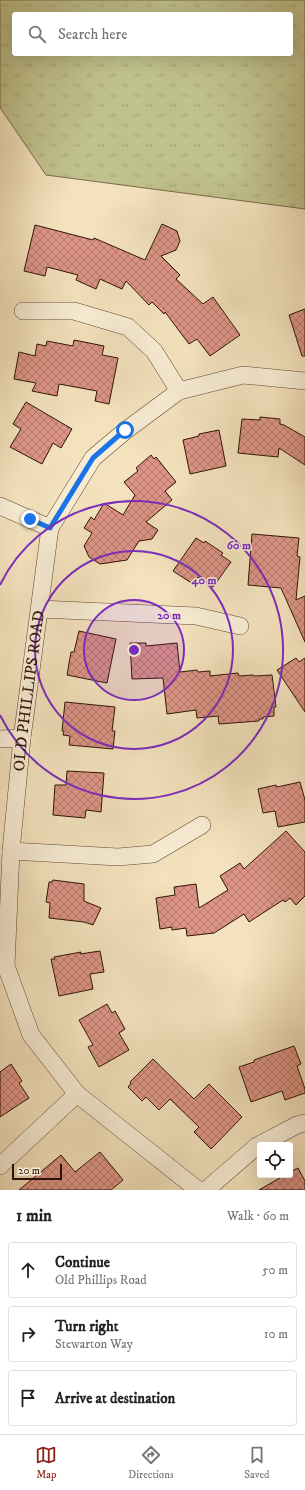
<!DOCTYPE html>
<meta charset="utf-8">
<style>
body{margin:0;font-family:"IM FELL DW Pica",serif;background:#f2f2f2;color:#222}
.controls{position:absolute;right:12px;bottom:12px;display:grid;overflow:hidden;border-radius:4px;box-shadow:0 4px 16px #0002}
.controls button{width:36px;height:36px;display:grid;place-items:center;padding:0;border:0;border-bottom:1px solid #e0e0e0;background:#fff;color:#222;font:20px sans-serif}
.scale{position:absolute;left:12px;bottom:10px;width:50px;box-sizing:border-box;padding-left:4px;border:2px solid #2f1205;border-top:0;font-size:11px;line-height:14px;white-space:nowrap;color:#2f1205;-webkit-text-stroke:3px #f7ecd4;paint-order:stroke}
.stop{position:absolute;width:12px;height:12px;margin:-9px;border:3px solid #1a73e8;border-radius:50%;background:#fff}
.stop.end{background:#1a73e8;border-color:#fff;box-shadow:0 1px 4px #0008}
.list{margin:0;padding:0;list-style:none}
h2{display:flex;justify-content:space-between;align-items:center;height:52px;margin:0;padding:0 16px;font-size:17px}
h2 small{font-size:13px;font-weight:400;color:#767676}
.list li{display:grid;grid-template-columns:26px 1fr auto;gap:12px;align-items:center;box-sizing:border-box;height:56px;margin:0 8px 8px;padding:0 8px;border:1px solid #e0e0e0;border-radius:4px}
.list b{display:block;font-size:15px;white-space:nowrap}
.list p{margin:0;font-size:13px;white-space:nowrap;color:#767676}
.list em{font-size:13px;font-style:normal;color:#767676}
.icon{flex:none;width:22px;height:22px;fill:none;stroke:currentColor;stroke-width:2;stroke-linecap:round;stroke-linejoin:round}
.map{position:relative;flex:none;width:305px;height:1190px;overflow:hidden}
.search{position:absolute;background:#fff;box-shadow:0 4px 16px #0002;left:12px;right:12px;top:12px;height:44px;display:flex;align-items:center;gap:10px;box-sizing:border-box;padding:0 14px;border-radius:4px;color:#767676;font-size:15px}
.sheet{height:244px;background:#fff}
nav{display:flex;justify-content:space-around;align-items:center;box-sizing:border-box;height:56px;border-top:1px solid #e0e0e0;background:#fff;font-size:11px;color:#767676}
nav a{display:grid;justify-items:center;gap:2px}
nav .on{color:#8f2418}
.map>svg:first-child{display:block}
.grass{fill:url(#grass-tufts);stroke:#786a49;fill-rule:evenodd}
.building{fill:url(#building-cross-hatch);stroke:#2f1205}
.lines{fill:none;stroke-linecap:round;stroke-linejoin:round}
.minor-casing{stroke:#604633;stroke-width:18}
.minor{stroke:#f7ecd4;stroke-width:17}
.route{stroke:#1a73e8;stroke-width:5}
.ring{fill:none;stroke:#7b2cbf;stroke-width:2}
.labels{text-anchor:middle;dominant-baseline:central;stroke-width:3;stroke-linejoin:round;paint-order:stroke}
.street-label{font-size:16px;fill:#2f1205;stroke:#f7ecd4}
.centre{fill:#7b2cbf;stroke:#f7ecd4;stroke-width:2}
.ring-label{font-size:12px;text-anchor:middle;font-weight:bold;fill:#7b2cbf;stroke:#f7ecd4;stroke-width:3;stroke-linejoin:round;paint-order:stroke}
</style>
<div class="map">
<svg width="305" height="1190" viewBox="0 0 305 1190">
<defs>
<pattern id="grass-tufts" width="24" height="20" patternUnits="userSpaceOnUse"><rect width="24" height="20" fill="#c0c28d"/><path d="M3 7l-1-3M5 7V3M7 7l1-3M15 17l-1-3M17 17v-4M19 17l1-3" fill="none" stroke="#a5a678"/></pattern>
<pattern id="building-cross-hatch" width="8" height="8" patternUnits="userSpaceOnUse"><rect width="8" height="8" fill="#dd9587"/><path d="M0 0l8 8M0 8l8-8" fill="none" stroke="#b4786c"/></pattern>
</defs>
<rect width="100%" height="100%" fill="#f3e2bd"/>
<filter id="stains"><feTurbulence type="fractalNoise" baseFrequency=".005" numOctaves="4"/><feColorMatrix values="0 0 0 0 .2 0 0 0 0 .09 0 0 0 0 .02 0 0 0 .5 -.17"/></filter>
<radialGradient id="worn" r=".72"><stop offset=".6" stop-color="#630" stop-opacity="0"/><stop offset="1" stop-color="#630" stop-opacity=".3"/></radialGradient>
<path class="grass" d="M 0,0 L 305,0 L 305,209 L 46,175 L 1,109 L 0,105 ZM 14,14 L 291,14 L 291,54 L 14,54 Z"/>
<g class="building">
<path d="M 162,224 L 177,231 L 180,241 L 176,250 L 161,256 L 180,275 L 176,279 L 203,304 L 213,297 L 240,335 L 210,356 L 197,339 L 189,344 L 165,312 L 164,314 L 152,302 L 149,305 L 126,281 L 122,289 L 100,279 L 96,289 L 76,280 L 78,275 L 47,267 L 45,276 L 24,271 L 35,225 L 93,240 L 94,238 L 145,260 Z"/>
<path d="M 305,309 L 305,356 L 302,356 L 289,315 Z"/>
<path d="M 74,340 L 104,346 L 102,355 L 118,358 L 109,404 L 95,401 L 97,391 L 59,384 L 57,396 L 32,391 L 36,383 L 14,379 L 19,352 L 35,356 L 37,344 L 46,346 L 47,341 L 73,346 Z"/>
<path d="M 26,402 L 72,429 L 61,448 L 53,443 L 42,464 L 10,447 L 21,429 L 13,424 Z"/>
<path d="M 260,417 L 280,419 L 280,424 L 284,425 L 305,437 L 305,465 L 279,448 L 278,457 L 238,453 L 242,419 L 260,420 Z"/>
<path d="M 219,430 L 226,466 L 190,474 L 183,440 L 199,436 L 199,434 Z"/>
<path d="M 151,455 L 154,459 L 156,457 L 176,482 L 165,491 L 172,500 L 146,522 L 158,530 L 152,539 L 139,541 L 127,560 L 100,564 L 89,557 L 84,546 L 92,533 L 84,528 L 91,517 L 94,520 L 104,503 L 123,515 L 135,495 L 124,482 L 138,471 L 136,468 Z"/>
<path d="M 252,534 L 299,538 L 297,556 L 300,557 L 296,600 L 305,596 L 305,642 L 281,588 L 248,585 Z"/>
<path d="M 196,538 L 204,543 L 205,541 L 223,553 L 221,555 L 231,562 L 213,587 L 198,577 L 193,584 L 173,571 Z"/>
<path d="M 79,631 L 116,639 L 107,683 L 67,675 L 71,652 L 74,652 Z"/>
<path d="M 130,643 L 146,643 L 146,646 L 177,643 L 180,672 L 197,670 L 198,672 L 210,671 L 210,676 L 238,673 L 239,676 L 253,675 L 255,676 L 272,675 L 276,707 L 274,707 L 274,716 L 263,717 L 263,719 L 259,719 L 259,721 L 219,724 L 218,716 L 197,718 L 196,710 L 167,714 L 163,678 L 132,679 Z"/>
<path d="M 296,658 L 299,662 L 305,658 L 305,712 L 277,670 Z"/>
<path d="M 65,702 L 115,707 L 112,731 L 115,731 L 113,749 L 69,745 L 70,736 L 63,735 L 64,731 L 62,731 Z"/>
<path d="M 67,771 L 104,773 L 101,812 L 86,810 L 85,818 L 53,815 L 55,785 L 66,785 Z"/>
<path d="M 300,782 L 305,800 L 305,822 L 278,827 L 275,811 L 263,813 L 258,789 L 276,785 L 277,787 Z"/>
<path d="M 286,831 L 305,852 L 305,896 L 296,905 L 290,898 L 285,902 L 283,900 L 249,922 L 244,914 L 214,933 L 187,936 L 186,928 L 172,930 L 172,927 L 160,929 L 156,898 L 175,895 L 174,887 L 196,884 L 199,908 L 228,890 L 220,876 L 240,863 L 244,869 Z"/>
<path d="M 53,880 L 84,884 L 84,901 L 101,908 L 93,925 L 84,922 L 49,918 L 50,903 L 46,902 L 49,882 L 52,882 Z"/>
<path d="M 100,951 L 104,972 L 90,974 L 93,989 L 59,996 L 51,959 L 55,959 L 54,957 L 81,952 L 80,954 Z"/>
<path d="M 107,1004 L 112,1013 L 115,1011 L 125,1029 L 119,1033 L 129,1050 L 99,1067 L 88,1047 L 93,1045 L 79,1020 Z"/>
<path d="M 294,1046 L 301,1064 L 297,1066 L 305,1089 L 305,1093 L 285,1100 L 282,1091 L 251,1102 L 239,1067 L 254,1062 L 254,1060 Z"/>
<path d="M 153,1059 L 194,1099 L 209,1084 L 242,1117 L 211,1149 L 194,1132 L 199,1127 L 170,1099 L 159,1110 L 146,1097 L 142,1101 L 128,1087 L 131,1083 L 130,1082 Z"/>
<path d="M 11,1064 L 22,1081 L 19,1083 L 29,1098 L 0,1117 L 0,1072 Z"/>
<path d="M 100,1152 L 123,1180 L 111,1190 L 19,1190 L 61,1155 L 75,1172 Z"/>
<path d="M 298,1168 L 305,1181 L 305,1190 L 259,1190 L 285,1175 L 290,1175 L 290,1172 Z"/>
</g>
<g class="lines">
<g class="minor-casing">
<g id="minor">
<path d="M 23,311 L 74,311 L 128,327 L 154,351 L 179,391"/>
<path d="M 0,506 L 50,528"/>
<path d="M 40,609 L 196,616 L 240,626"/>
<path d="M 0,739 L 22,738"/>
<path d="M 11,851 L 118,857 L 153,854 L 202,825"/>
<path d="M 0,1166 L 77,1094"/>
<path id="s1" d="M 198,1190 L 77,1094 L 31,1035 L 6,966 L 11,851 L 22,738 L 50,528 L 93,458 L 125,431 L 179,391 L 243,375 L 305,381"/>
<path d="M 206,1190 L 257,1146 L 297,1125 L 305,1123"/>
</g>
</g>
<use href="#minor" class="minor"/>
</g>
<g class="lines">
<path class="route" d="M 30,519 L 50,528 L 93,458 L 125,430"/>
</g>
<circle cx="134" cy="650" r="50" fill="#7b2cbf" fill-opacity=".12"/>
<g class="ring">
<circle cx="134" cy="650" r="50"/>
<circle cx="134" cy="650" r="99"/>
<path d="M0 585A149 149 0 1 1 0 715"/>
</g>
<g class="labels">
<g class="street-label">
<text stroke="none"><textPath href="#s1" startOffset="579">OLD PHILLIPS ROAD</textPath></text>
</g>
</g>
<circle cx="134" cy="650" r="6" class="centre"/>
<g class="ring-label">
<text x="239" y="549">60 m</text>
<text x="204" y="584">40 m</text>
<text x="169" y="619">20 m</text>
</g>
<rect width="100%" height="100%" filter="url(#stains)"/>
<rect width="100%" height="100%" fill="url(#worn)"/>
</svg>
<div class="controls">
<button><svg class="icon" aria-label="locate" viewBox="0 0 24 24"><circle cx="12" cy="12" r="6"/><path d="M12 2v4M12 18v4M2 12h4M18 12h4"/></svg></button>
</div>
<div class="scale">20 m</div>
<div class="stop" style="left:125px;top:430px"></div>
<div class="stop end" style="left:30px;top:519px"></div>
<div class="search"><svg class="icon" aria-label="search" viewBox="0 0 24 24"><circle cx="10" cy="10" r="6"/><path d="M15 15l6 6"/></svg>Search here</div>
</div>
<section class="sheet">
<h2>1 min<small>Walk · 60 m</small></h2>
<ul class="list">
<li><svg class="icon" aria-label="ahead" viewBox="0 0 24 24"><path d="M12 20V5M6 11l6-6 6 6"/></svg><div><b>Continue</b><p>Old Phillips Road</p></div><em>50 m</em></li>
<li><svg class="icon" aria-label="right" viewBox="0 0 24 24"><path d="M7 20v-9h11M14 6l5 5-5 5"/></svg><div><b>Turn right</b><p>Stewarton Way</p></div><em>10 m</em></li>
<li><svg class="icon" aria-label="arrive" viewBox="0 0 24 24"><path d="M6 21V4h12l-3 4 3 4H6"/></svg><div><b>Arrive at destination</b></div></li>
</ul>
</section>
<nav>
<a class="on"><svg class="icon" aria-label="map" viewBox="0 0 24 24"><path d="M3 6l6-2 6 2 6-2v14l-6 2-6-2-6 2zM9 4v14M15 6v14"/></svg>Map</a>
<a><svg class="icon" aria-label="directions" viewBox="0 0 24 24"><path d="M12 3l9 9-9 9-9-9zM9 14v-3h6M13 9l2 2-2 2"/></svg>Directions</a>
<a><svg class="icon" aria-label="saved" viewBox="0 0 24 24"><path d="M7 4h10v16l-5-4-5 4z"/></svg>Saved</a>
</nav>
